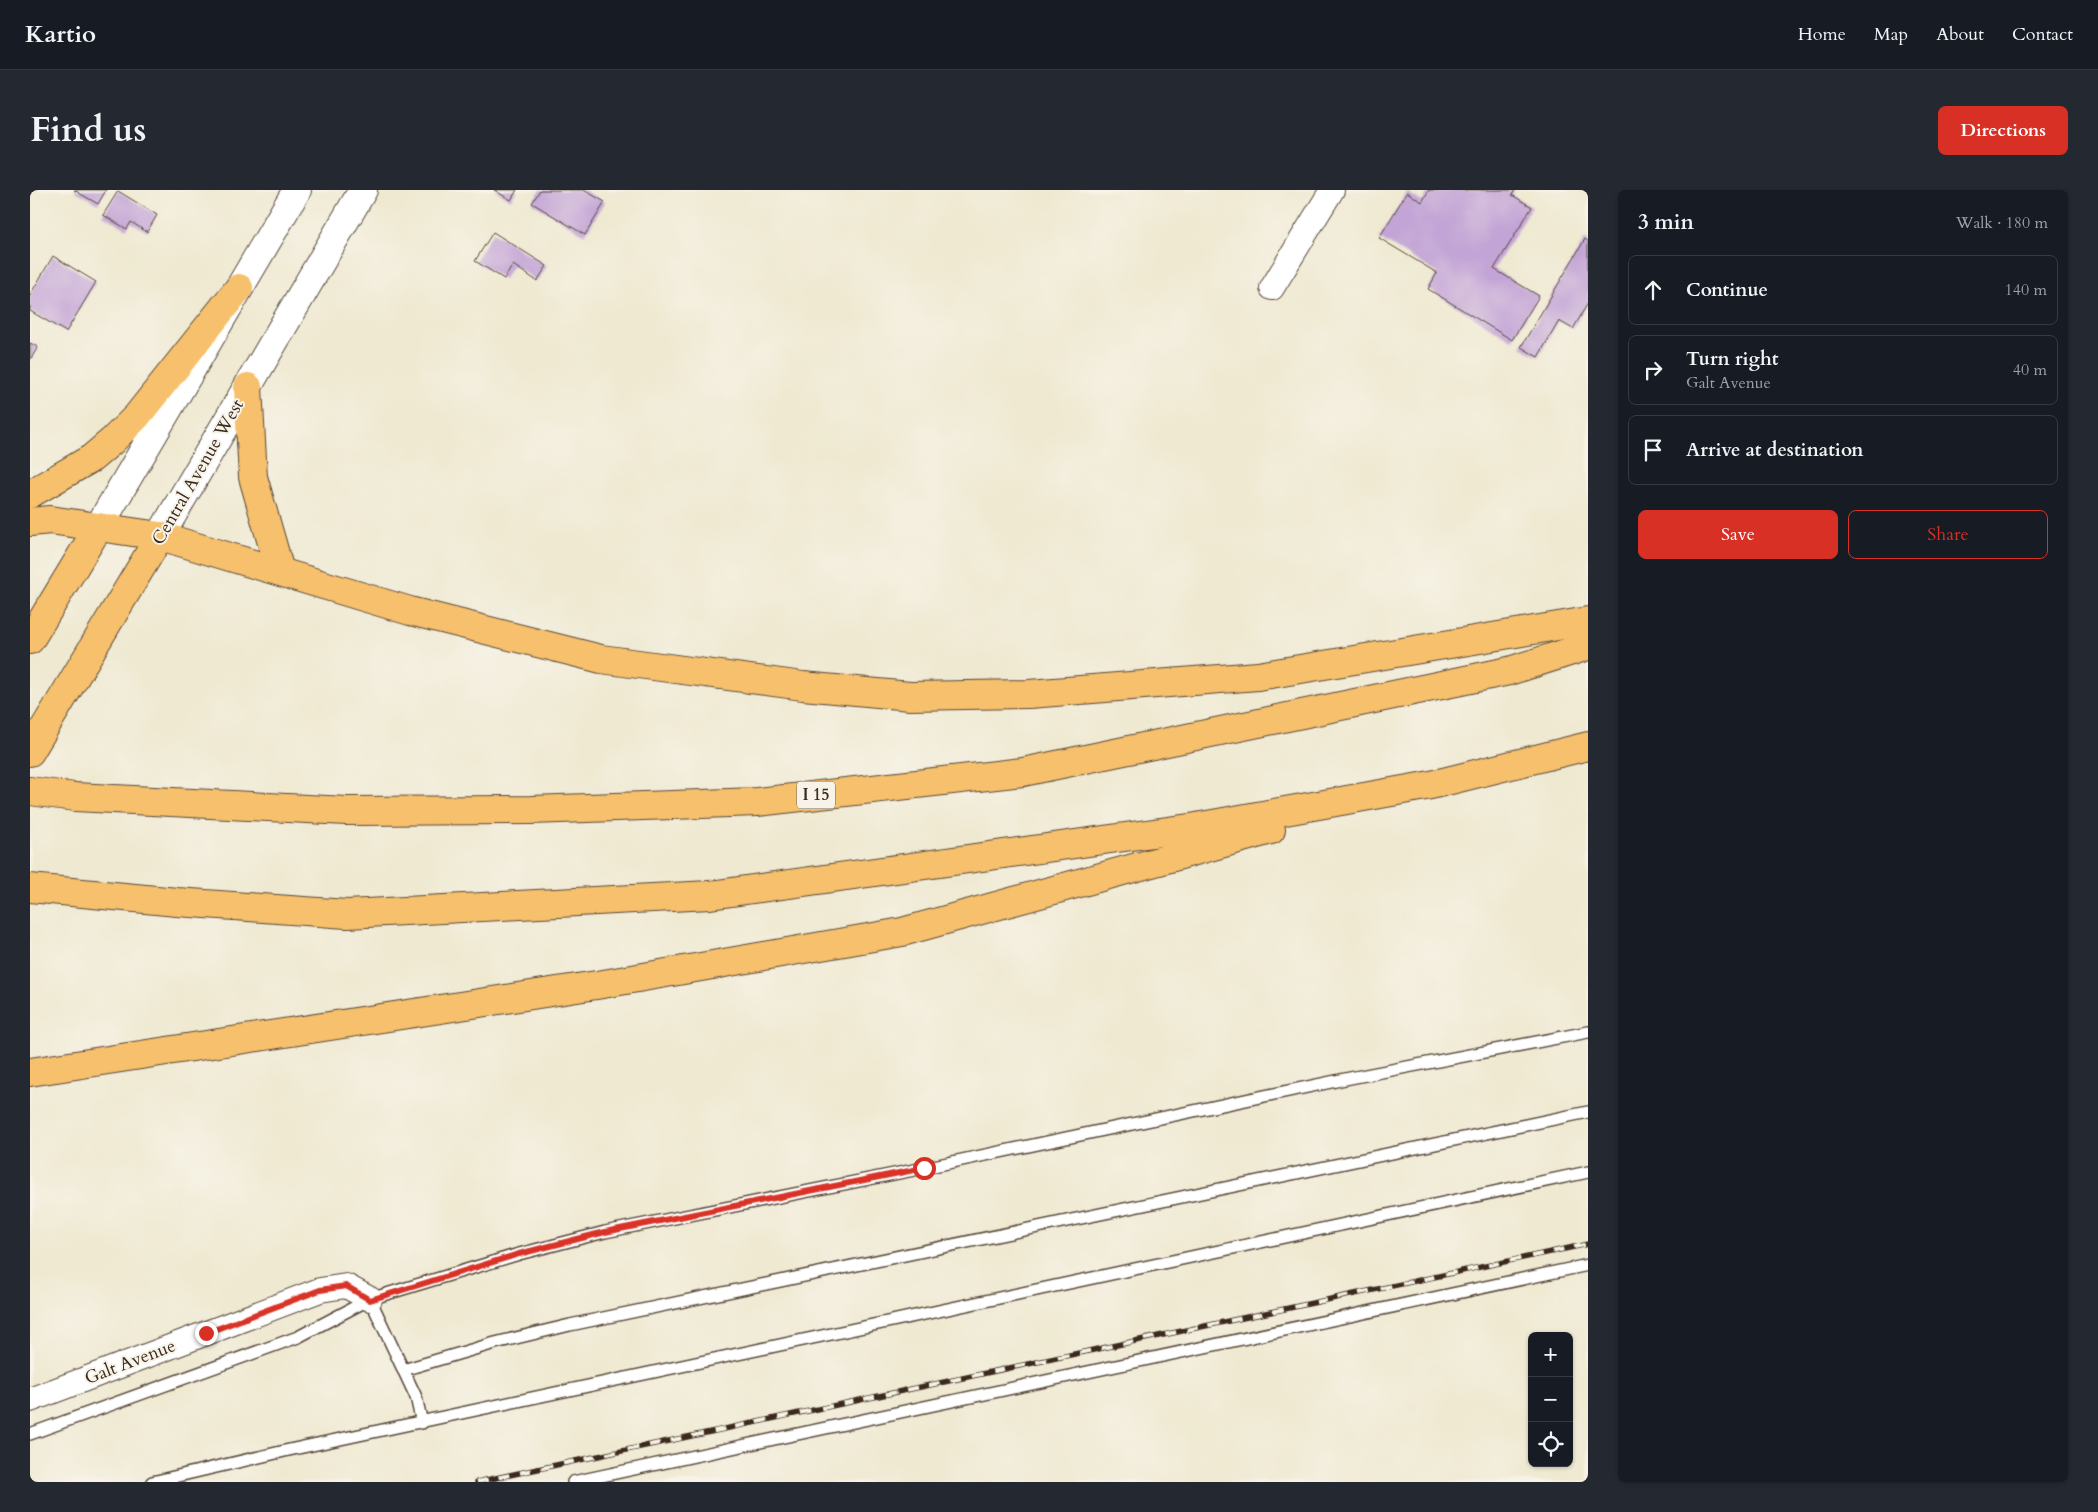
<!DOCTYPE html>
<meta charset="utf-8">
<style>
body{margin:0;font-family:Cardo,serif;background:#242831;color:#f1f3f6}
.controls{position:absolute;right:15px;bottom:15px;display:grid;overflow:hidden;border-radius:8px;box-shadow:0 1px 4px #0004}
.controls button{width:45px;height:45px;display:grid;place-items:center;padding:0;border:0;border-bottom:1px solid #363941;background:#171b24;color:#f1f3f6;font:25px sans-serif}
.stop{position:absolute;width:15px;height:15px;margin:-11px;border:4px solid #d93025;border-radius:50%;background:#fff}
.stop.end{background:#d93025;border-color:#fff;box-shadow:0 1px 5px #0008}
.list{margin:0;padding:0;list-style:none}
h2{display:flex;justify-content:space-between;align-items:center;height:65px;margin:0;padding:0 20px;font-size:21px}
h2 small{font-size:16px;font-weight:400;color:#9ea1a6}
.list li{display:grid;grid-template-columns:32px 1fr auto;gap:15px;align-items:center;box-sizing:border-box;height:70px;margin:0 10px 10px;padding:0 10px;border:1px solid #363941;border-radius:8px}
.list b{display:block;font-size:19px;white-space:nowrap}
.list p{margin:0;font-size:16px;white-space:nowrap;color:#9ea1a6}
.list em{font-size:16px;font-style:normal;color:#9ea1a6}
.actions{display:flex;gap:10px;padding:15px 20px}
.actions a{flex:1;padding:11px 0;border:1px solid #d93025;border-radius:8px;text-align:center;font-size:18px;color:#d93025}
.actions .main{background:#d93025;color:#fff}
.icon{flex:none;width:28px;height:28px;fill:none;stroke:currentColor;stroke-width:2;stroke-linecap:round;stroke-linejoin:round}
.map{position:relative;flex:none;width:1558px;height:1292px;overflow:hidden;border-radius:8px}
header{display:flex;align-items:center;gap:30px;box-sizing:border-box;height:70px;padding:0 25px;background:#171b24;border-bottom:1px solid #363941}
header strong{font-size:24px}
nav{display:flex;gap:28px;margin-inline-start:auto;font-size:18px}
.intro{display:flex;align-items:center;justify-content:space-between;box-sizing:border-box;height:120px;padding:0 30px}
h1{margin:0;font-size:35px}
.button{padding:12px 22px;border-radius:8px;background:#d93025;color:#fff;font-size:18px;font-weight:700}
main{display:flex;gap:30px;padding:0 30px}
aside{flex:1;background:#171b24;border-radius:8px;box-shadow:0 1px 4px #0004}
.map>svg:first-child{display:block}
.building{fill:#c3a4d6}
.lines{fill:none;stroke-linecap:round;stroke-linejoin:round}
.service-casing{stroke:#564739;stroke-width:14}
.minor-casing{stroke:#564739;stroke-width:26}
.tertiary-casing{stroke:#564739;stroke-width:30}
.trunk-casing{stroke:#564739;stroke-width:30}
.motorway-casing{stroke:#564739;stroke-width:30}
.service{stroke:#fff;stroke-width:11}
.minor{stroke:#fff;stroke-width:24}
.tertiary{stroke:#fff;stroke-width:28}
.trunk{stroke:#f7c06c;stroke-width:28}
.motorway{stroke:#f7c06c;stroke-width:28}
.rail-casing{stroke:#3b2a1e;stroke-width:5.5}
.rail{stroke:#f7f3e8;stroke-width:4;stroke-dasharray:11;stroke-linecap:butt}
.route{stroke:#d93025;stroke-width:6}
.labels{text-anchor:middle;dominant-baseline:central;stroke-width:4;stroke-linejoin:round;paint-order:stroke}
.shield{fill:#f7f3e8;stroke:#73665b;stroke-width:1}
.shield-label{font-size:16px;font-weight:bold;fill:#3b2a1e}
.street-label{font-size:18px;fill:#3b2a1e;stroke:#f7f3e8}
</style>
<header>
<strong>Kartio</strong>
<nav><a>Home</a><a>Map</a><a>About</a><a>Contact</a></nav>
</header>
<div class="intro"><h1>Find us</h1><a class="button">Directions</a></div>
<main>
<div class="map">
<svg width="1558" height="1292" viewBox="0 0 1558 1292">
<rect width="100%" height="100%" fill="#f7f3e8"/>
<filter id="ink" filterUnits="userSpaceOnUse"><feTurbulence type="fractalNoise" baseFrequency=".02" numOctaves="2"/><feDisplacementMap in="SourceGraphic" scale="10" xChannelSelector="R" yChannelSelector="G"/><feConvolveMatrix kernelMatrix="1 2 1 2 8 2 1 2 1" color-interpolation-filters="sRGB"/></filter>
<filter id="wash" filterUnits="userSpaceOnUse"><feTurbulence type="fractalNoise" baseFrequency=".0096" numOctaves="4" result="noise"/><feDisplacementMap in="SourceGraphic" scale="20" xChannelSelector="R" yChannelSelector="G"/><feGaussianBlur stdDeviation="1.12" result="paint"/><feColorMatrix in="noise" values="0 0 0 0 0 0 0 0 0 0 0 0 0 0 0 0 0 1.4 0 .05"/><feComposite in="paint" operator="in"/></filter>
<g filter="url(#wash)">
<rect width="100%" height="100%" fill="#efe9d1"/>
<g id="blocks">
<g class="building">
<path d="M 44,0 L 76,0 L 68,14 Z"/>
<path d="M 464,0 L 487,0 L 481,10 Z"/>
<path d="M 510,0 L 554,0 L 575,12 L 555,45 L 502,13 Z"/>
<path d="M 1399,0 L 1485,0 L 1482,5 L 1502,17 L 1464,79 L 1509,106 L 1482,150 L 1398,99 L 1407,83 L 1349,48 L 1377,2 L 1392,12 Z"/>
<path d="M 88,1 L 127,25 L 117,42 L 101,32 L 97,39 L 73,25 Z"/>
<path d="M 463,42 L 517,76 L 507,91 L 483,75 L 474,89 L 445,71 Z"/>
<path d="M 1555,49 L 1558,51 L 1558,113 L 1543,139 L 1529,131 L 1508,167 L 1491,157 Z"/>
<path d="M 23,66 L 66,92 L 36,142 L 0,121 L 0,105 Z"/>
<path d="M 0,153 L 8,157 L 0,170 Z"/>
</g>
</g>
</g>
<g filter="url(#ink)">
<use href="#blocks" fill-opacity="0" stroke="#564739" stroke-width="1"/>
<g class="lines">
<g class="service-casing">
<g id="service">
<path d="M 340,1109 L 386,1207 L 392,1233"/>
<path d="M 373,1180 L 465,1153 L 540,1135 L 1558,922"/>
<path d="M 0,1244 L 268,1147 L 340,1109 L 489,1064 L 575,1042 L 894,978 L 1320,888 L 1558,842"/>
<path d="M 122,1292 L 259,1260 L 1558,982"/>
<path d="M 543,1292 L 1558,1075"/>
</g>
</g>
<g class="minor-casing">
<g id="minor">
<path d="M 1242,98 L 1302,0"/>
<path d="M 0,1210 L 290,1100 L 316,1096 L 340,1109"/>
</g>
</g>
<g class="tertiary-casing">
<g id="tertiary">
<path d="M 68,338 L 267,0"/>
<path d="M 130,346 L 333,0"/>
</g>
</g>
<g class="trunk-casing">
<g id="trunk">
<path d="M 0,450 L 68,338"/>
<path d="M 0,562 L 130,346"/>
</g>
</g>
<g class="motorway-casing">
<g id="motorway">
<path d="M 218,197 L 223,287 L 250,381"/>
<path d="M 0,304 L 62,268 L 82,251 L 107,226 L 209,98"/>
<path d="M 0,332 L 20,330 L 130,346 L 380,421 L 571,469 L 773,496 L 880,506 L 999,504 L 1228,486 L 1558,431"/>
<path d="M 0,601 L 45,607 L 317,621 L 501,620 L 727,612 L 993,582 L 1479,481 L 1558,456"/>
<path d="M 0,698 L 147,712 L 317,724 L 680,705 L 1166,637 L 1401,595 L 1558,556"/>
<path d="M 0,882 L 573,794 L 872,742 L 1241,640"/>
</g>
</g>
<use href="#service" class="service"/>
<use href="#minor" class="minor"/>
<use href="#tertiary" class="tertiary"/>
<use href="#trunk" class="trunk"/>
<use href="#motorway" class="motorway"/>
<g class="rail-casing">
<path id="rail" d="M 447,1292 L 1558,1054"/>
</g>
<use href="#rail" class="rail"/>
</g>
</g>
<g class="lines" filter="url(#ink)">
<path class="route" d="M 176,1143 L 290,1100 L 316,1096 L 340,1110 L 489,1064 L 575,1042 L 894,978"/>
</g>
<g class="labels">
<rect class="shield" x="767" y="591.5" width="38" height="27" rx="4"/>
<g class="shield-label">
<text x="786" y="605">I 15</text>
</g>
<g class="street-label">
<text transform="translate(168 282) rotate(-60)">Central Avenue West</text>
<text transform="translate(100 1172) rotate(-21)">Galt Avenue</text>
</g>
</g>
</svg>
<div class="controls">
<button>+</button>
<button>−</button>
<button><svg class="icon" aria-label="locate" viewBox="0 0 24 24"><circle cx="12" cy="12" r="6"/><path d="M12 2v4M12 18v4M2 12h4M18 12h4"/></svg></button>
</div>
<div class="stop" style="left:894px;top:978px"></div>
<div class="stop end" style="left:176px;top:1143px"></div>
</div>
<aside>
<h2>3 min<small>Walk · 180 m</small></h2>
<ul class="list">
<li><svg class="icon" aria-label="ahead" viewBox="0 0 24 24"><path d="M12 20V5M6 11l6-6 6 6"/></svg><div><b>Continue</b></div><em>140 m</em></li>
<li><svg class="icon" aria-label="right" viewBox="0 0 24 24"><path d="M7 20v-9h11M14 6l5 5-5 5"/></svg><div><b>Turn right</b><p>Galt Avenue</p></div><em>40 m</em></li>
<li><svg class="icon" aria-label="arrive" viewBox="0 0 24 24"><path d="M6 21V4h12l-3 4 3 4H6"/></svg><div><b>Arrive at destination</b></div></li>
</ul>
<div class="actions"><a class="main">Save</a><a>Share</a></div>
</aside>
</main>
